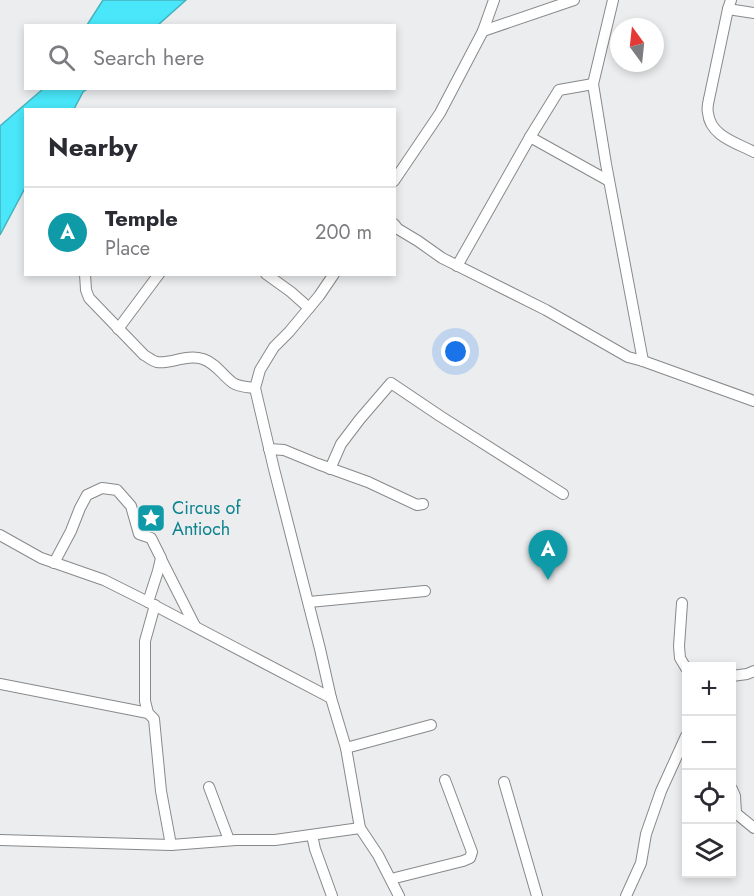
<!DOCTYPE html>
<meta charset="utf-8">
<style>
body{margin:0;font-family:Jost,sans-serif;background:#f2f2f3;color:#2b2b33}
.controls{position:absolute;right:18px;bottom:18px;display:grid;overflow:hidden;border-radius:0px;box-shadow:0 3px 9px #0003}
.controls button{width:54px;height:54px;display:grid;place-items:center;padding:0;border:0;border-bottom:2px solid #e1e1e2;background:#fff;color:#2b2b33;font:30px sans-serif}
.compass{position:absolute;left:610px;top:18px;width:54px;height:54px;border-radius:50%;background:#fff;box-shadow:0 3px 9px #0003;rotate:345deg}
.you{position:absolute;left:456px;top:352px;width:21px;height:21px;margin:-15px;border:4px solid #fff;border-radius:50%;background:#1a73e8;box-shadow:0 0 0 9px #1a73e833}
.badge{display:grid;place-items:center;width:39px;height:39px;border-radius:50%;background:#d93025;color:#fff;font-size:20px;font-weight:700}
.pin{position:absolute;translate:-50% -50px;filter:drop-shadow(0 2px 3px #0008)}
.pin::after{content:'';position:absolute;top:32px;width:21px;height:18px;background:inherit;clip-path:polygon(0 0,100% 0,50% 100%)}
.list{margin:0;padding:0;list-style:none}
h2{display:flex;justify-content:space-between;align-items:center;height:78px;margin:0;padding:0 24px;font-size:26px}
h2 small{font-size:20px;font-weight:400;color:#7c7c81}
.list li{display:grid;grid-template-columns:39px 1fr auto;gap:18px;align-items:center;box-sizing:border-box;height:90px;padding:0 24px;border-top:2px solid #e1e1e2}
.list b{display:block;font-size:22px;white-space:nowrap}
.list p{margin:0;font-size:20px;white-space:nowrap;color:#7c7c81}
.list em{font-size:20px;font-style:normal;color:#7c7c81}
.icon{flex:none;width:33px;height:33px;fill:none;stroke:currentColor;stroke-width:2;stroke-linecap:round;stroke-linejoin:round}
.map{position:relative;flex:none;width:754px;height:896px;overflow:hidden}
.search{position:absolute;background:#fff;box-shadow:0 3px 9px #0003;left:24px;top:24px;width:372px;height:66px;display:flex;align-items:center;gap:15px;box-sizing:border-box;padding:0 21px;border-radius:0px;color:#7c7c81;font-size:22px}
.panel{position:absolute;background:#fff;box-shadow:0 3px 9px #0003;left:24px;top:108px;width:372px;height:168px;border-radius:0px}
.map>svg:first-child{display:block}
.water{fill:#49e7f9;stroke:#44b3c0;stroke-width:1.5}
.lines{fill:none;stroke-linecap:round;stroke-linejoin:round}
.minor-casing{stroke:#87898b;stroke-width:12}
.minor{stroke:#fff;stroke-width:10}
.labels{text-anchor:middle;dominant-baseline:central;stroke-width:6;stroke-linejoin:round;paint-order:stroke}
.culture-label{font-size:18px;fill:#0d838f;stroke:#ebedef;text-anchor:start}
</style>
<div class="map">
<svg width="754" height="896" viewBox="0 0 754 896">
<rect width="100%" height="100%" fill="#ebedef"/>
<g class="water">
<path d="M 103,0 L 186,0 L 158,25 L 87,25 Z"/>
<path d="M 43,89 L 87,89 L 83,92 L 74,109 L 26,110 L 25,188 L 0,235 L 0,126 Z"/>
</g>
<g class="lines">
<g class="minor-casing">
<g id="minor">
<path d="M 613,0 L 593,84 L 606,164 L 643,361"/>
<path d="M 731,0 L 728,9 L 709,99 C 708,103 707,109 708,113 C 710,136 737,143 754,152"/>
<path d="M 728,9 L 754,13"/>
<path d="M 483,31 L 574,0"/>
<path d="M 530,137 L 609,181"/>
<path d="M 394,181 L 440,113 L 483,31 L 494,0"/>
<path d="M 394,224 L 398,229 L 418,241 L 442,258 L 546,310 L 628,357 L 643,361 L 754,401"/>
<path d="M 457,266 L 530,137 L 559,90 L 593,84"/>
<path d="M 85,274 L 86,290 L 89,298 L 144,355 C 148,357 152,361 157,362 C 171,364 186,354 203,359 C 217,364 222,375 233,383 C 239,387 248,387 255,388"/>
<path d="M 266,274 L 291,292 L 309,308"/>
<path d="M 334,274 L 319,296 L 289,332 L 274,347 L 260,370 L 255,388 L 274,469 L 320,649 L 331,698 L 346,748 L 360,828 L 378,855 L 399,896"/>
<path d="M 118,329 L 159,274"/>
<path d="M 269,449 L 284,450 L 318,464 L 368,482 L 417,505 L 423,504"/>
<path d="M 330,469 L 341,444 L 360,419 L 391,383 L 440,416 L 563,494"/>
<path d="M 0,535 L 41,558 L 104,580 L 148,602 L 331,698"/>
<path d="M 161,559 L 195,626"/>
<path d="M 54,563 L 71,531 L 80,508 L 87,495 L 102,488 L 117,490 L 131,506 L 139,534 L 151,538 L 161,558 L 158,571 L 148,602"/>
<path d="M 309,602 L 425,591"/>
<path d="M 682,603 L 679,646 L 680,658 L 686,668"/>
<path d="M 155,605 L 145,641 L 145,701 L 148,713 L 154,719 L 161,791 L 171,845"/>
<path d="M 732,676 L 747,674 L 754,671"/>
<path d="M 0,684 L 148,713"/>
<path d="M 346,748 L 431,725"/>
<path d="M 504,782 L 537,896"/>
<path d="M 209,787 L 229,840"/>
<path d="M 732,789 L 735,796 L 736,813"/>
<path d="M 732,810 L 754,828"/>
<path d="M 312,835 L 315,849 L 332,896"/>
<path d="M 0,840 L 171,845 L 236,840 L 275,840 L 360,828"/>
<path d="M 391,879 L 463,861 L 470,858 L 472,852 L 445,780"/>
<path d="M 626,896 L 641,863 L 646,834 L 661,791 L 686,736"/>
</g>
</g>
<use href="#minor" class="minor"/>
</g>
<defs>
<g id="sight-square" transform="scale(1.5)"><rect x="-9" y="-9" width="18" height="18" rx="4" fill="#0f9aa8" stroke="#ebedef"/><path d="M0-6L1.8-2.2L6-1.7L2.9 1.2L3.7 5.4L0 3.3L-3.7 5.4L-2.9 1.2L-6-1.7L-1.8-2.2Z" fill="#fff"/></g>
</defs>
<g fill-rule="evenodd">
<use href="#sight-square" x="151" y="518"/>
</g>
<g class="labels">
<g class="culture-label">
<text x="172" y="508">Circus of<tspan x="172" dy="21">Antioch</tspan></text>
</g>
</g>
</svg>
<div class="controls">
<button>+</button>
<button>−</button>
<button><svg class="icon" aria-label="locate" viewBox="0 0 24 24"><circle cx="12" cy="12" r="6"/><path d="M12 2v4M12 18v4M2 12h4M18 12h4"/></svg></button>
<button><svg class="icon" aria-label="layers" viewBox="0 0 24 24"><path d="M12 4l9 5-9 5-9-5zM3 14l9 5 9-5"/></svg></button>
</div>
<svg class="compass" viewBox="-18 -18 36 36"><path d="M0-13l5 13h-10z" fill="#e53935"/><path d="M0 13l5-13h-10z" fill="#7c7c81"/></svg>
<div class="you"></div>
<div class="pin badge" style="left:548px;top:580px;background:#0f9aa8">A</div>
<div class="search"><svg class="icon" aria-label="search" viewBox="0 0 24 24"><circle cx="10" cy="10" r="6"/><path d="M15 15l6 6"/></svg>Search here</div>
<section class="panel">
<h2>Nearby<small></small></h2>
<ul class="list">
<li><span class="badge" style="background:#0f9aa8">A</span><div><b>Temple</b><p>Place</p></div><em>200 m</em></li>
</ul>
</section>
</div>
